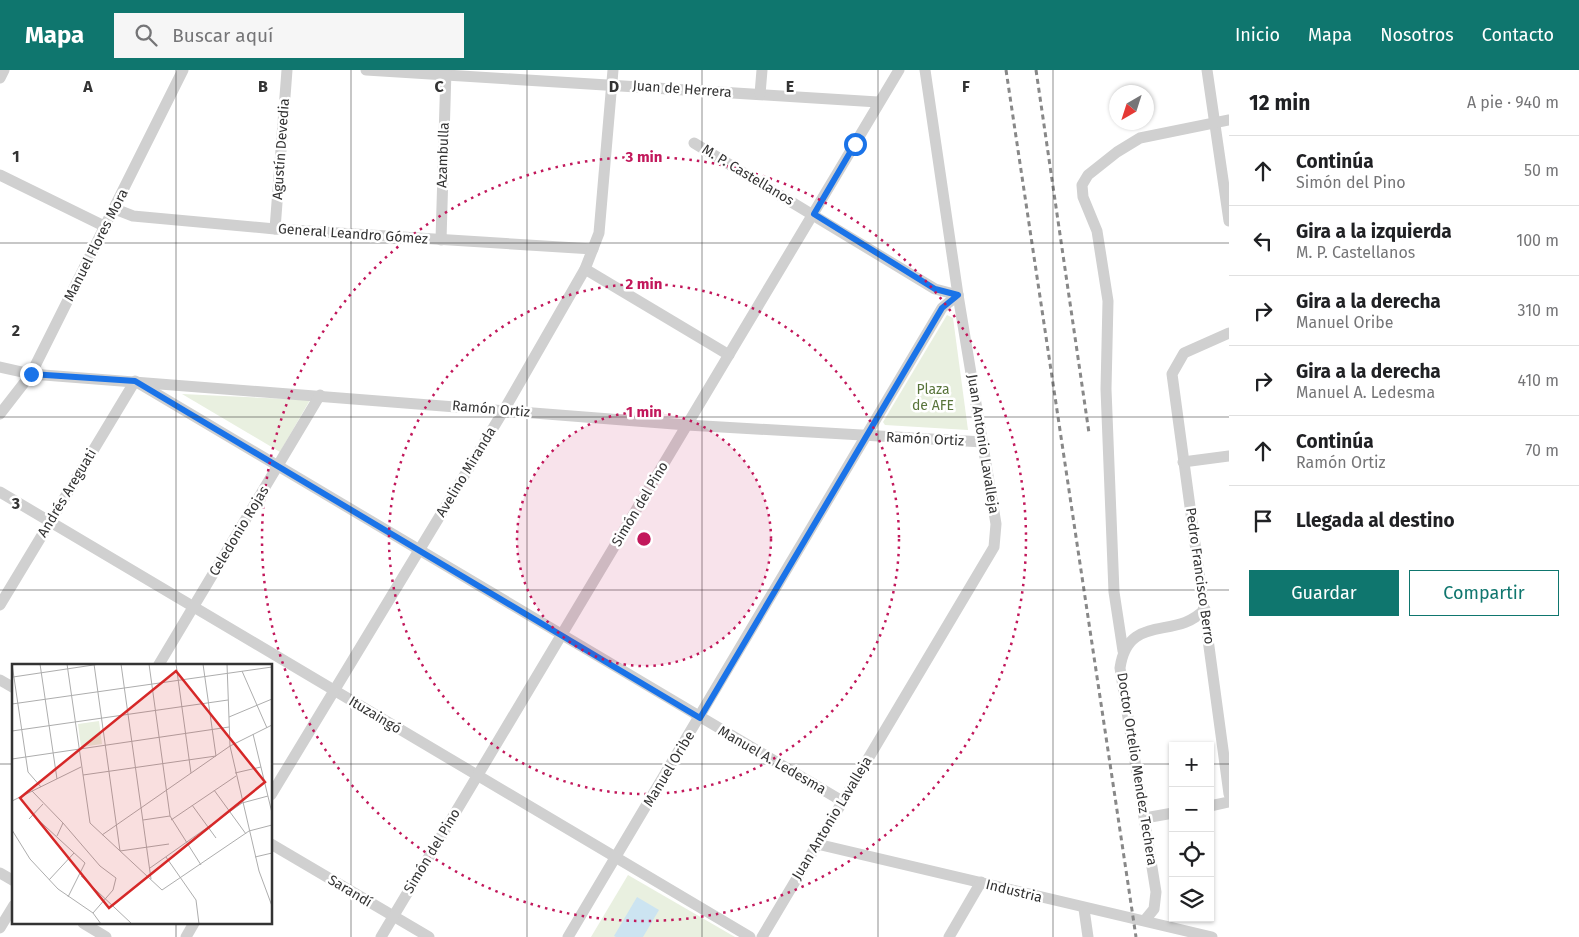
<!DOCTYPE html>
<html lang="es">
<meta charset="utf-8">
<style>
body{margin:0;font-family:"Fira Sans",sans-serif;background:#f6f6f6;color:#202124}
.controls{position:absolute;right:15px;bottom:15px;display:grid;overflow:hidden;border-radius:0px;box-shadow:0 1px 4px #0004}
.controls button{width:45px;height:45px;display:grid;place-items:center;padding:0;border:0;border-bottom:1px solid #e0e0e0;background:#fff;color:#202124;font:25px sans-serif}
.compass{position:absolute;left:1109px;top:15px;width:45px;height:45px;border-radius:50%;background:#fff;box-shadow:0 1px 4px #0004;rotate:219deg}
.stop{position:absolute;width:15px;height:15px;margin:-11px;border:4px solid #1a73e8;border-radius:50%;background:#fff}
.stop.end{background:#1a73e8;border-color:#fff;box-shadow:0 1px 5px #0008}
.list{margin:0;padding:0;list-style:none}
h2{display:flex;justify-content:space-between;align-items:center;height:65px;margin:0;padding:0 20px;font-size:21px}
h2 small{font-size:16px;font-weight:400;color:#757577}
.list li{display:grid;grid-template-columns:32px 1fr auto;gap:15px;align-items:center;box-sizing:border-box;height:70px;padding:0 20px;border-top:1px solid #e0e0e0}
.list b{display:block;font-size:19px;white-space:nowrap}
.list p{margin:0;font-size:16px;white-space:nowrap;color:#757577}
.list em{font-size:16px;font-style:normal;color:#757577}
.actions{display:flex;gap:10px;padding:15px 20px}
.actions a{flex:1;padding:11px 0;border:1px solid #0f766e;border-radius:0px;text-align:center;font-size:18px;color:#0f766e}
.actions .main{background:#0f766e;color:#fff}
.icon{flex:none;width:28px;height:28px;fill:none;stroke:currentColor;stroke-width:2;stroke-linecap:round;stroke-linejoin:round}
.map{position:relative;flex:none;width:1229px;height:867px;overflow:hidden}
header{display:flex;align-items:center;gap:30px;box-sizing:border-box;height:70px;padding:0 25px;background:#0f766e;color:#fff}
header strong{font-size:24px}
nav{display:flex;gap:28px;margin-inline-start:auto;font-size:18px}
.search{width:350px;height:45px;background:#f6f6f6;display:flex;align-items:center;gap:12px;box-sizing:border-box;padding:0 18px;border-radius:0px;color:#757577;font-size:19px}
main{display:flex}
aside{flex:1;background:#fff}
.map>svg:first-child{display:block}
.green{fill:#e9f0e0}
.water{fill:#cce4f1}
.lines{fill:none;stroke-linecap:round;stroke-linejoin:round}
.minor{stroke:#d0d0d0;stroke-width:11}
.rail{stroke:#888;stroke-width:3;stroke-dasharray:5 4;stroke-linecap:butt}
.route{stroke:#1a73e8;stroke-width:6}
.grid{fill:none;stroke:#333;stroke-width:1;stroke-opacity:0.55}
.ring{fill:none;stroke:#c2185b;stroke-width:2.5;stroke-dasharray:2.5 5}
.labels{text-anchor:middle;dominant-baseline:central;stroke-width:5;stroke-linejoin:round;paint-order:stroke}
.street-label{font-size:14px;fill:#333;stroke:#fff}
.park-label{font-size:14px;fill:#58743a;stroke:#fff}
.inset-road{fill:none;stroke:#adadad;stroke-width:1}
.view{fill:#d62828;fill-opacity:0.15;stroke:#d62828;stroke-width:2.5}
.inset-edge{fill:none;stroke:#333;stroke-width:2.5}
.grid-label{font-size:16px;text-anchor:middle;font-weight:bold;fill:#333;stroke:#fff;stroke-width:5;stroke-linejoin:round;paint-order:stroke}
.centre{fill:#c2185b;stroke:#fff;stroke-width:2.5}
.ring-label{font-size:15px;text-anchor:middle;font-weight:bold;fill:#c2185b;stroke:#fff;stroke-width:5;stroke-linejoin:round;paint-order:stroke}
</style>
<header>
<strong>Mapa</strong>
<div class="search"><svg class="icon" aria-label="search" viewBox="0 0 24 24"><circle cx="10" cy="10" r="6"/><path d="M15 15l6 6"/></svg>Buscar aquí</div>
<nav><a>Inicio</a><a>Mapa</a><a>Nosotros</a><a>Contacto</a></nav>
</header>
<main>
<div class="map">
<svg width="1229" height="867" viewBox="0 0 1229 867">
<rect width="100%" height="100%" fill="#fff"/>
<g class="green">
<path d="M 947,245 L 953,248 L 968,360 L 885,355 L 883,352 Z"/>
<path d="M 182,324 L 310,330 L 280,382 Z"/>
<path d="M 628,805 L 735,867 L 591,867 Z"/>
</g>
<path class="water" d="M 637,827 L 659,840 L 643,867 L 616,867 L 614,866 Z"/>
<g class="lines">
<g class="minor">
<path d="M 366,0 L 878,32"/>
<path d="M 1207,0 L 1229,151"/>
<path d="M 0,8 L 4,0"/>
<path d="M 760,24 L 762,0"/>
<path d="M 694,73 L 935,219 L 958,225"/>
<path d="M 0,105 L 106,157"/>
<path d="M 115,139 L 133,146 L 275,159 L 593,179"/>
<path d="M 275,159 L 287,0"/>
<path d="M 441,170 L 446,0"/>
<path d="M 585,199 L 729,285"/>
<path d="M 1229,263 L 1184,283 L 1172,304 L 1229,724"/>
<path d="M 0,297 L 31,304 L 687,355 L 983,372"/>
<path d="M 0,344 L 31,304 L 183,0"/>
<path d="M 1183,392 L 1229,386"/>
<path d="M 0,422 L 750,867"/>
<path d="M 0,535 L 135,311 L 842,731"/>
<path d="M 1123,581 L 1114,522 L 1106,319 L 1108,231 L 1097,161 L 1083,127 L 1082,115 L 1088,105 L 1117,82 L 1140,68 L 1229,50"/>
<path d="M 158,596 L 320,325"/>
<path d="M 0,610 L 14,618"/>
<path d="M 271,725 L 504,340 L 585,199 L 599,163 L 613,0"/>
<path d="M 1210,736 L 1229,732"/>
<path d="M 1145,748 L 1173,743"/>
<path d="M 271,774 L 429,867"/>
<path d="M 817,774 L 1212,867"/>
<path d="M 0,803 L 14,811"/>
<path d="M 1084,839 L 1088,867"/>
<path d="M 1145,850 L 1154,839 L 1156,822 L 1120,598 C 1128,542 1176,571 1205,539"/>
<path d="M 83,853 L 106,867"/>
<path d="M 0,858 L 14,835"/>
<path d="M 186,867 L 194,853"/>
<path d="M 381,867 L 899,0"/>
<path d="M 568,867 L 942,238 L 958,225"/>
<path d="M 762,867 L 994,477 L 996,454 L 958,225 L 925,0"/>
<path d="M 949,867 L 981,812"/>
</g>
<g class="rail">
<path d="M 1006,0 L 1136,867"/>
<path d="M 1036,0 L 1089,363"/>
</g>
</g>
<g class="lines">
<path class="route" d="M 31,304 L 135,311 L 700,648 L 942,238 L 958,225 L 935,219 L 814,144 L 855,74"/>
</g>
<path class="grid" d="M 176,0 L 176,596M 351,0 L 351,867M 527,0 L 527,867M 702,0 L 702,867M 878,0 L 878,867M 1053,0 L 1053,867M 0,173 L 1229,173M 0,347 L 1229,347M 0,520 L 1229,520M 0,694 L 14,694M 271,694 L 1173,694M 1210,694 L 1229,694M 176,853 L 176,867"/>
<circle cx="644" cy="469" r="127" fill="#c2185b" fill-opacity=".12"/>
<g class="ring">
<circle cx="644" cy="469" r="127"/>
<circle cx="644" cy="469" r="255"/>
<circle cx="644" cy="469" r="382"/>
</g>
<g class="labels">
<g class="street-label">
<text transform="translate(682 19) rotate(4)">Juan de Herrera</text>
<text transform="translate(281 79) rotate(-86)">Agustín Devedia</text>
<text transform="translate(443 85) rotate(-88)">Azambulla</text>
<text transform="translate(748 105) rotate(31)">M. P. Castellanos</text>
<text transform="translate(353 164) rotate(4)">General Leandro Gómez</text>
<text transform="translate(96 175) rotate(-63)">Manuel Flores Mora</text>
<text transform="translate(491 339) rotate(5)">Ramón Ortiz</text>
<text transform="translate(925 369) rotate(3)">Ramón Ortiz</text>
<text transform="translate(983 374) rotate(81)">Juan Antonio Lavalleja</text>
<text transform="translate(466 402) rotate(-59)">Avelino Miranda</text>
<text transform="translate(67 423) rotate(-59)">Andrés Areguati</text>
<text transform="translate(640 434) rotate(-59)">Simón del Pino</text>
<text transform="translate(239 461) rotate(-59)">Celedonio Rojas</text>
<text transform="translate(1200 506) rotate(82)">Pedro Francisco Berro</text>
<text transform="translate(375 645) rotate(31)">Ituzaingó</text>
<text transform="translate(772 690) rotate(30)">Manuel A. Ledesma</text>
<text transform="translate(669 699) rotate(-59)">Manuel Oribe</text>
<text transform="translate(1137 699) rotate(81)">Doctor Ortelio Mendez Techera</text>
<text transform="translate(832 748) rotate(-59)">Juan Antonio Lavalleja</text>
<text transform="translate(432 781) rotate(-59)">Simón del Pino</text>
<text transform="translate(350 821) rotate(31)">Sarandí</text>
<text transform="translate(1014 821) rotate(14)">Industria</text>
</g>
<g class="park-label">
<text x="933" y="319">Plaza<tspan x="933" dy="16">de AFE</tspan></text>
</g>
</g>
<g transform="translate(12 594)">
<rect width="260" height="260" fill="#fff"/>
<path d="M 87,57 L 90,80 L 69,83 L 66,60 Z" fill="#e9f0e0"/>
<path class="inset-road" d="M 0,0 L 16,108 L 29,123M 28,0 L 45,115M 55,0 L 78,159 L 150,226 L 237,167 L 260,161M 82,0 L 108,187 L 157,180M 109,0 L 139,215M 137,0 L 158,152 L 189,201M 164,0 L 179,109M 215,0 L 218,82 L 247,207 L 260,242M 230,7 L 255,64M 1,13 L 88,0M 0,40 L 260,3M 217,53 L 260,35M 0,67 L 216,36M 241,70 L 260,149M 0,95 L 217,63M 223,109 L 249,103M 71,111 L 204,92 L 191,0M 202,126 L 234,170M 20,127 L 51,159 L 45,172M 0,137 L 69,103M 180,141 L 204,174M 21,151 L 73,199 L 56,233M 17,155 L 31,140M 131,156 L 158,152M 159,156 L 224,112M 51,159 L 88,202 L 104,214 L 101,226 L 81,249M 0,166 L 18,195 L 46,225 L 81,249 L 89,260M 90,171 L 218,82 L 260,61M 154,193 L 184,236 L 187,260M 243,193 L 260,189M 138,204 L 230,139 L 256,132M 69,212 L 120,260M 37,216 L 62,189"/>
<path class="view" d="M 164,7 L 253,118 L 97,244 L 8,134 Z"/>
<rect width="260" height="260" class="inset-edge"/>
</g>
<g class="grid-label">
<text x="88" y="22">A</text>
<text x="263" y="22">B</text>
<text x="439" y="22">C</text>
<text x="614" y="22">D</text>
<text x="790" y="22">E</text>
<text x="966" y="22">F</text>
<text x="16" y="92">1</text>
<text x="16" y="266">2</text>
<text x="16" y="439">3</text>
</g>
<circle cx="644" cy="469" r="8" class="centre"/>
<g class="ring-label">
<text x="644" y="92">3 min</text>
<text x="644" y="219">2 min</text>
<text x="644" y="347">1 min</text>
</g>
</svg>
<div class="controls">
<button>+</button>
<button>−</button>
<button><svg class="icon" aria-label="locate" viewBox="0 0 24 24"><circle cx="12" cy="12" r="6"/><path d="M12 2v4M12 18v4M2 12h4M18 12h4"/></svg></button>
<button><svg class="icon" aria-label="layers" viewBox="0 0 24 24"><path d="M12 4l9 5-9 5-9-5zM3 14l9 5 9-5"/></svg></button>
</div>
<svg class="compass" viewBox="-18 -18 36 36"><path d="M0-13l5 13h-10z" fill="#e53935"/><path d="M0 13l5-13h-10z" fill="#757577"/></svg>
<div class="stop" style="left:855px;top:74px"></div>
<div class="stop end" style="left:31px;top:304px"></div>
</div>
<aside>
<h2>12 min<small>A pie · 940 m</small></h2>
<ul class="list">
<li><svg class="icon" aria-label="ahead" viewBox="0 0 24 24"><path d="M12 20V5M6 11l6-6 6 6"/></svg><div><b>Continúa</b><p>Simón del Pino</p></div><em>50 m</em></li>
<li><svg class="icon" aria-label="left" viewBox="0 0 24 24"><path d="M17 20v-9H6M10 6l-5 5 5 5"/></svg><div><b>Gira a la izquierda</b><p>M. P. Castellanos</p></div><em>100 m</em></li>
<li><svg class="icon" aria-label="right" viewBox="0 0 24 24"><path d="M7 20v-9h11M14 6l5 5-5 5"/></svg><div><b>Gira a la derecha</b><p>Manuel Oribe</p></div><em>310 m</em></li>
<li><svg class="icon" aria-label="right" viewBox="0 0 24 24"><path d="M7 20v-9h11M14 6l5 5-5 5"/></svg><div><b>Gira a la derecha</b><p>Manuel A. Ledesma</p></div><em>410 m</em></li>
<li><svg class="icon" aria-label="ahead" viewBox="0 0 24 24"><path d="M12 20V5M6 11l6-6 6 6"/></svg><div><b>Continúa</b><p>Ramón Ortiz</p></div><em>70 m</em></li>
<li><svg class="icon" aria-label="arrive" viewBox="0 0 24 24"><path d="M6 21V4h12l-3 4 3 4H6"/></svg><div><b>Llegada al destino</b></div></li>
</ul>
<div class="actions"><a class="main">Guardar</a><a>Compartir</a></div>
</aside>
</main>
